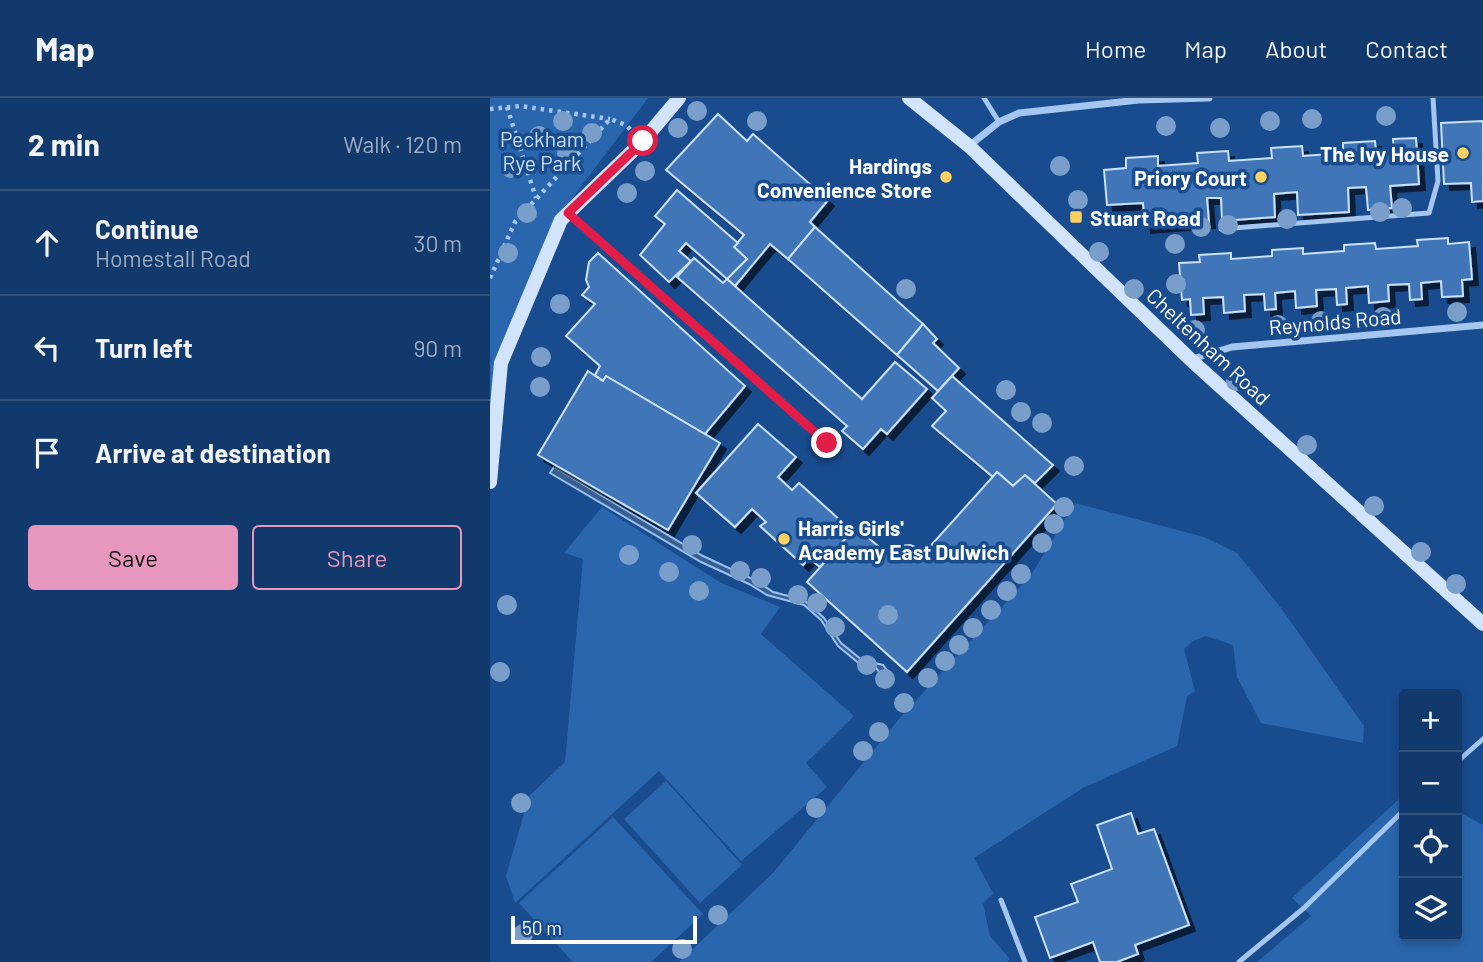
<!DOCTYPE html>
<meta charset="utf-8">
<style>
body{margin:0;font-family:Barlow,sans-serif;background:#1f4473;color:#f1f3f6}
.controls{position:absolute;right:21px;bottom:21px;display:grid;overflow:hidden;border-radius:7px;box-shadow:0 4px 10px #0003}
.controls button{width:63px;height:63px;display:grid;place-items:center;padding:0;border:0;border-bottom:2px solid #31537e;background:#12396b;color:#f1f3f6;font:35px sans-serif}
.scale{position:absolute;left:21px;bottom:18px;width:186px;box-sizing:border-box;padding-left:7px;border:4px solid #fff;border-top:0;font-size:19px;line-height:24px;white-space:nowrap;color:#fff;-webkit-text-stroke:5px #184c8f;paint-order:stroke}
.stop{position:absolute;width:21px;height:21px;margin:-16px;border:5px solid #e11d48;border-radius:50%;background:#fff}
.stop.end{background:#e11d48;border-color:#fff;box-shadow:0 2px 7px #0008}
.list{margin:0;padding:0;list-style:none}
h2{display:flex;justify-content:space-between;align-items:center;height:91px;margin:0;padding:0 28px;font-size:30px}
h2 small{font-size:23px;font-weight:400;color:#9cacc1}
.list li{display:grid;grid-template-columns:46px 1fr auto;gap:21px;align-items:center;box-sizing:border-box;height:105px;padding:0 28px;border-top:2px solid #31537e}
.list b{display:block;font-size:26px;white-space:nowrap}
.list p{margin:0;font-size:23px;white-space:nowrap;color:#9cacc1}
.list em{font-size:23px;font-style:normal;color:#9cacc1}
.actions{display:flex;gap:14px;padding:21px 28px}
.actions a{flex:1;padding:16px 0;border:2px solid #e797bd;border-radius:7px;text-align:center;font-size:24px;color:#e797bd}
.actions .main{background:#e797bd;color:#111}
.icon{flex:none;width:38px;height:38px;fill:none;stroke:currentColor;stroke-width:2;stroke-linecap:round;stroke-linejoin:round}
.map{position:relative;flex:none;width:993px;height:864px;overflow:hidden}
header{display:flex;align-items:center;gap:42px;box-sizing:border-box;height:98px;padding:0 35px;background:#12396b;border-bottom:2px solid #31537e}
header strong{font-size:33px}
nav{display:flex;gap:38px;margin-inline-start:auto;font-size:24px}
main{display:flex}
aside{flex:1;background:#12396b}
.map>svg:first-child{display:block}
.green{fill:#2a66ad}
.water{fill:#395f90;stroke:#97c1f2;stroke-width:2}
.building{fill:#4076b7;stroke:#cbe1fb;stroke-width:2;filter:url(#shadow)}
.lines{fill:none;stroke-linecap:round;stroke-linejoin:round}
.path{stroke:#a4c6ef;stroke-width:4.5;stroke-dasharray:3.5 5;stroke-linecap:butt}
.lane{stroke:#a4c6ef;stroke-width:5}
.street{stroke:#a4c6ef;stroke-width:7}
.secondary{stroke:#d2e4fb;stroke-width:14}
.tree{fill:#7a9eca}
.route{stroke:#e11d48;stroke-width:9}
.poi-dot{fill:#ffd162;stroke:#184c8f;stroke-width:2.5}
.labels{text-anchor:middle;dominant-baseline:central;stroke-width:7;stroke-linejoin:round;paint-order:stroke}
.park-label{font-size:21px;fill:#cbe1fb;stroke:#184c8f}
.poi-label{font-size:21px;font-weight:bold;fill:#fff;stroke:#184c8f;text-anchor:end}
.street-label{font-size:21px;fill:#fff;stroke:#184c8f}
</style>
<header>
<strong>Map</strong>
<nav><a>Home</a><a>Map</a><a>About</a><a>Contact</a></nav>
</header>
<main>
<aside>
<h2>2 min<small>Walk · 120 m</small></h2>
<ul class="list">
<li><svg class="icon" aria-label="ahead" viewBox="0 0 24 24"><path d="M12 20V5M6 11l6-6 6 6"/></svg><div><b>Continue</b><p>Homestall Road</p></div><em>30 m</em></li>
<li><svg class="icon" aria-label="left" viewBox="0 0 24 24"><path d="M17 20v-9H6M10 6l-5 5 5 5"/></svg><div><b>Turn left</b></div><em>90 m</em></li>
<li><svg class="icon" aria-label="arrive" viewBox="0 0 24 24"><path d="M6 21V4h12l-3 4 3 4H6"/></svg><div><b>Arrive at destination</b></div></li>
</ul>
<div class="actions"><a class="main">Save</a><a>Share</a></div>
</aside>
<div class="map">
<svg width="993" height="864" viewBox="0 0 993 864">
<defs>
<filter id="shadow"><feDropShadow dx="6" dy="6" stdDeviation="0" flood-color="#0009"/></filter>
</defs>
<rect width="100%" height="100%" fill="#184c8f"/>
<g class="green">
<path d="M 0,0 L 158,0 L 68,119 L 9,265 L 0,355 Z"/>
<path d="M 585,405 L 714,439 L 747,455 L 791,510 L 874,628 L 873,645 L 771,625 L 747,579 L 743,547 L 716,538 L 703,543 L 694,551 L 705,593 L 697,598 L 687,648 L 593,690 L 484,760 L 503,795 L 493,806 L 500,838 L 519,860 L 518,864 L 189,864 L 283,775 L 409,621 L 541,477 Z"/>
<path d="M 112,409 L 231,485 L 290,509 L 271,536 L 364,618 L 316,665 L 337,689 L 251,763 L 169,673 L 25,805 L 16,778 L 39,698 L 75,664 L 93,461 L 74,455 Z"/>
<path d="M 176,683 L 252,767 L 210,805 L 134,721 Z"/>
<path d="M 909,701 L 914,702 L 914,838 L 967,838 L 967,713 L 993,727 L 993,864 L 767,864 L 821,818 L 802,800 Z"/>
<path d="M 123,719 L 213,816 L 161,864 L 83,864 L 29,805 Z"/>
</g>
<path class="water" d="M 64,369 L 213,458 L 267,483 L 283,494 L 314,502 L 334,520 L 351,545 L 372,562 L 393,567 L 401,578 L 394,581 L 386,570 L 371,567 L 348,548 L 331,522 L 314,507 L 277,497 L 259,486 L 211,464 L 60,375 Z"/>
<g class="building">
<path d="M 228,16 L 257,43 L 263,36 L 338,102 L 320,124 L 325,129 L 298,161 L 280,146 L 245,188 L 237,181 L 257,161 L 244,149 L 254,137 L 176,72 Z"/>
<path d="M 993,23 L 993,103 L 982,104 L 981,85 L 954,86 L 951,25 Z"/>
<path d="M 926,40 L 929,86 L 900,88 L 902,110 L 878,112 L 876,89 L 858,90 L 859,114 L 808,117 L 807,94 L 784,96 L 785,119 L 732,123 L 731,100 L 717,100 L 719,124 L 655,129 L 653,105 L 617,107 L 614,72 L 636,70 L 636,60 L 668,58 L 668,68 L 708,65 L 707,55 L 738,53 L 739,63 L 782,60 L 781,50 L 812,48 L 813,58 L 853,55 L 853,45 L 885,43 L 886,53 L 904,52 L 903,41 Z"/>
<path d="M 187,92 L 248,145 L 244,149 L 257,161 L 237,181 L 196,145 L 189,153 L 201,163 L 179,184 L 150,157 L 175,126 L 165,118 Z"/>
<path d="M 325,129 L 433,226 L 407,257 L 298,161 Z"/>
<path d="M 958,140 L 958,146 L 979,144 L 982,181 L 972,182 L 973,198 L 952,199 L 951,183 L 931,185 L 932,201 L 920,202 L 919,186 L 898,187 L 899,203 L 879,205 L 878,188 L 856,190 L 857,206 L 847,207 L 846,191 L 826,192 L 827,208 L 806,210 L 805,193 L 785,195 L 786,211 L 775,212 L 774,196 L 754,197 L 755,213 L 734,215 L 733,199 L 713,200 L 714,216 L 701,217 L 700,201 L 692,202 L 689,165 L 710,164 L 709,157 L 741,155 L 741,161 L 782,158 L 782,152 L 813,150 L 813,156 L 854,153 L 854,147 L 885,145 L 886,151 L 928,148 L 927,142 Z"/>
<path d="M 108,155 L 255,288 L 215,336 L 116,278 L 113,283 L 105,277 L 110,268 L 76,238 L 105,206 L 92,197 L 99,189 L 96,182 L 99,164 Z"/>
<path d="M 204,160 L 233,185 L 237,181 L 372,301 L 405,264 L 437,291 L 397,336 L 391,331 L 373,351 L 352,333 L 357,328 L 187,179 Z"/>
<path d="M 433,226 L 447,241 L 443,245 L 469,270 L 448,293 L 407,257 Z"/>
<path d="M 98,273 L 113,283 L 116,278 L 230,345 L 178,432 L 48,357 Z"/>
<path d="M 462,278 L 563,367 L 545,385 L 535,377 L 523,388 L 507,374 L 503,379 L 442,328 L 456,313 L 442,300 Z"/>
<path d="M 268,326 L 306,359 L 288,379 L 302,392 L 309,385 L 351,423 L 348,429 L 358,438 L 330,469 L 319,460 L 313,467 L 270,428 L 276,424 L 262,411 L 245,429 L 206,395 Z"/>
<path d="M 507,374 L 523,388 L 535,377 L 567,406 L 417,574 L 317,484 L 366,429 L 396,455 L 407,448 L 420,447 L 436,453 Z"/>
<path d="M 641,715 L 648,736 L 664,731 L 699,827 L 645,847 L 648,856 L 627,864 L 610,864 L 603,844 L 560,860 L 545,819 L 588,804 L 581,786 L 622,771 L 607,727 Z"/>
</g>
<g class="lines">
<g class="path">
<path d="M 17,9 L 46,100"/>
<path d="M 0,11 L 30,8 L 120,21"/>
<path d="M 0,180 L 25,124 L 120,21 L 136,27 L 141,32"/>
</g>
<g class="lane">
<path d="M 494,0 L 509,24"/>
<path d="M 78,115 L 337,345"/>
<path d="M 731,131 L 939,115 L 948,83 L 943,0"/>
<path d="M 967,664 L 993,641"/>
<path d="M 511,802 L 535,864"/>
<path d="M 749,864 L 814,810 L 914,712"/>
</g>
<g class="street">
<path d="M 479,48 L 509,24 L 529,15 L 649,2 L 719,0"/>
<path d="M 702,261 L 742,249 L 993,227"/>
</g>
<g class="secondary">
<path d="M 419,0 L 479,48 L 701,262 L 993,526"/>
<path d="M 0,384 L 11,265 L 71,122 L 153,43 L 189,0"/>
</g>
</g>
<g class="tree">
<circle cx="207" cy="13" r="10"/>
<circle cx="896" cy="18" r="10"/>
<circle cx="822" cy="21" r="10"/>
<circle cx="73" cy="23" r="10"/>
<circle cx="267" cy="23" r="10"/>
<circle cx="780" cy="23" r="10"/>
<circle cx="676" cy="28" r="10"/>
<circle cx="188" cy="30" r="10"/>
<circle cx="730" cy="30" r="10"/>
<circle cx="102" cy="35" r="10"/>
<circle cx="49" cy="38" r="10"/>
<circle cx="77" cy="55" r="10"/>
<circle cx="570" cy="68" r="10"/>
<circle cx="21" cy="70" r="10"/>
<circle cx="155" cy="73" r="10"/>
<circle cx="137" cy="95" r="10"/>
<circle cx="588" cy="102" r="10"/>
<circle cx="912" cy="110" r="10"/>
<circle cx="890" cy="114" r="10"/>
<circle cx="37" cy="115" r="10"/>
<circle cx="797" cy="121" r="10"/>
<circle cx="738" cy="127" r="10"/>
<circle cx="711" cy="129" r="10"/>
<circle cx="685" cy="146" r="10"/>
<circle cx="609" cy="154" r="10"/>
<circle cx="18" cy="155" r="10"/>
<circle cx="686" cy="186" r="10"/>
<circle cx="416" cy="191" r="10"/>
<circle cx="644" cy="191" r="10"/>
<circle cx="70" cy="206" r="10"/>
<circle cx="967" cy="214" r="10"/>
<circle cx="893" cy="219" r="10"/>
<circle cx="831" cy="223" r="10"/>
<circle cx="788" cy="227" r="10"/>
<circle cx="705" cy="232" r="10"/>
<circle cx="51" cy="259" r="10"/>
<circle cx="746" cy="283" r="10"/>
<circle cx="50" cy="289" r="10"/>
<circle cx="516" cy="292" r="10"/>
<circle cx="531" cy="314" r="10"/>
<circle cx="552" cy="325" r="10"/>
<circle cx="817" cy="347" r="10"/>
<circle cx="584" cy="368" r="10"/>
<circle cx="884" cy="408" r="10"/>
<circle cx="574" cy="409" r="10"/>
<circle cx="564" cy="426" r="10"/>
<circle cx="552" cy="445" r="10"/>
<circle cx="202" cy="447" r="10"/>
<circle cx="931" cy="454" r="10"/>
<circle cx="139" cy="457" r="10"/>
<circle cx="250" cy="473" r="10"/>
<circle cx="179" cy="474" r="10"/>
<circle cx="531" cy="476" r="10"/>
<circle cx="271" cy="480" r="10"/>
<circle cx="966" cy="486" r="10"/>
<circle cx="209" cy="493" r="10"/>
<circle cx="517" cy="493" r="10"/>
<circle cx="308" cy="497" r="10"/>
<circle cx="327" cy="505" r="10"/>
<circle cx="17" cy="507" r="10"/>
<circle cx="501" cy="512" r="10"/>
<circle cx="398" cy="517" r="10"/>
<circle cx="345" cy="529" r="10"/>
<circle cx="483" cy="530" r="10"/>
<circle cx="469" cy="547" r="10"/>
<circle cx="455" cy="563" r="10"/>
<circle cx="377" cy="567" r="10"/>
<circle cx="10" cy="574" r="10"/>
<circle cx="438" cy="580" r="10"/>
<circle cx="395" cy="581" r="10"/>
<circle cx="414" cy="605" r="10"/>
<circle cx="389" cy="634" r="10"/>
<circle cx="373" cy="653" r="10"/>
<circle cx="31" cy="705" r="10"/>
<circle cx="326" cy="710" r="10"/>
<circle cx="228" cy="817" r="10"/>
<circle cx="33" cy="836" r="10"/>
<circle cx="192" cy="851" r="10"/>
</g>
<g class="lines">
<path class="route" d="M 153,43 L 78,115 L 337,345"/>
</g>
<g class="poi-dot">
<circle cx="973" cy="55" r="7"/>
<circle cx="456" cy="79" r="7"/>
<circle cx="771" cy="79" r="7"/>
<rect x="579" y="112" width="14" height="14" rx="3.5"/>
<circle cx="294" cy="441" r="7"/>
</g>
<g class="labels">
<g class="park-label">
<text x="52" y="40">Peckham<tspan x="52" dy="24">Rye Park</tspan></text>
</g>
<g class="poi-label">
<text x="959" y="55">The Ivy House</text>
<text x="442" y="67">Hardings<tspan x="442" dy="24">Convenience Store</tspan></text>
<text x="757" y="79">Priory Court</text>
<text x="600" y="119" text-anchor="start">Stuart Road</text>
<text x="308" y="429" text-anchor="start">Harris Girls'<tspan x="308" dy="24">Academy East Dulwich</tspan></text>
</g>
<g class="street-label">
<text transform="translate(845 223) rotate(-5)">Reynolds Road</text>
<text transform="translate(719 248) rotate(43)">Cheltenham Road</text>
</g>
</g>
</svg>
<div class="controls">
<button>+</button>
<button>−</button>
<button><svg class="icon" aria-label="locate" viewBox="0 0 24 24"><circle cx="12" cy="12" r="6"/><path d="M12 2v4M12 18v4M2 12h4M18 12h4"/></svg></button>
<button><svg class="icon" aria-label="layers" viewBox="0 0 24 24"><path d="M12 4l9 5-9 5-9-5zM3 14l9 5 9-5"/></svg></button>
</div>
<div class="scale">50 m</div>
<div class="stop" style="left:153px;top:43px"></div>
<div class="stop end" style="left:337px;top:345px"></div>
</div>
</main>
